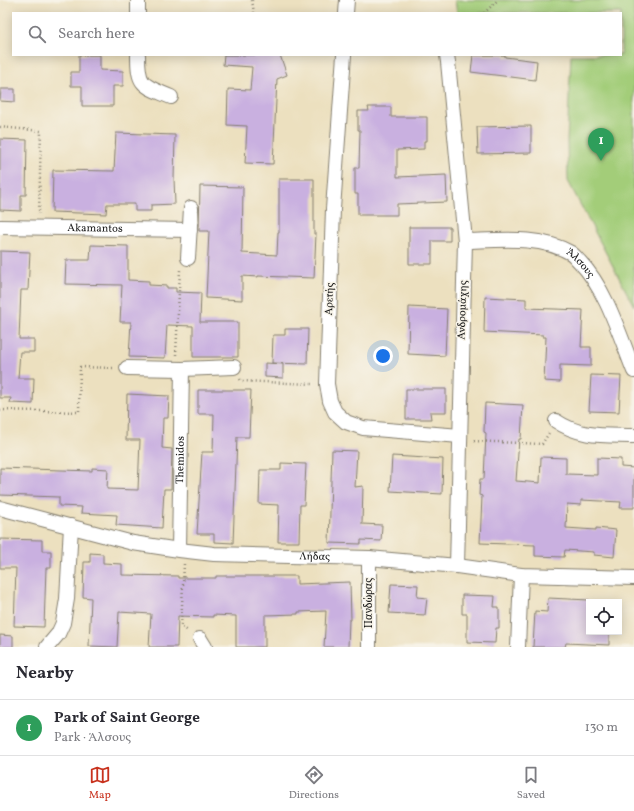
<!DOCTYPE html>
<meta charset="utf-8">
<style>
body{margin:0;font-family:Vollkorn,serif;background:#f2f2f3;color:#2b2b33}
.controls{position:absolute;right:12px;bottom:12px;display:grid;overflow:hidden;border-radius:0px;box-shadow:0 2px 10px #0003}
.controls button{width:36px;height:36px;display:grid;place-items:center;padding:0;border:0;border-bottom:1px solid #e1e1e2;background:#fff;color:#2b2b33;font:20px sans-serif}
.you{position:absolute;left:383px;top:356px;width:14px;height:14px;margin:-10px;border:3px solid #fff;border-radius:50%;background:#1a73e8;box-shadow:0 0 0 6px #1a73e833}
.badge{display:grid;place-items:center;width:26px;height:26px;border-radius:50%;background:#c8321e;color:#fff;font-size:13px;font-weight:700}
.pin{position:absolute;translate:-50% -33px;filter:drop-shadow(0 1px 2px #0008)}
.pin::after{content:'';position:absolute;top:21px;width:14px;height:12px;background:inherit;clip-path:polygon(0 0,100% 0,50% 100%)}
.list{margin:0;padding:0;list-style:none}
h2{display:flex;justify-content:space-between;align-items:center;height:52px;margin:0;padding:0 16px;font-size:17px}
h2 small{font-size:13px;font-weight:400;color:#7c7c81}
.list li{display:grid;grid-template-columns:26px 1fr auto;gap:12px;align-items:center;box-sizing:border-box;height:56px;padding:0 16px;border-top:1px solid #e1e1e2}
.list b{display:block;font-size:15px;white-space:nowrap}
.list p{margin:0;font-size:13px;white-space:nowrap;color:#7c7c81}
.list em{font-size:13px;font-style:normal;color:#7c7c81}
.icon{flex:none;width:22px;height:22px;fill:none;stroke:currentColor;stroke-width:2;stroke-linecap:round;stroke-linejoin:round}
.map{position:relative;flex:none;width:634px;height:647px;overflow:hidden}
.search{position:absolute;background:#fff;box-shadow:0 2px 10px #0003;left:12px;right:12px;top:12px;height:44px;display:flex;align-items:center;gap:10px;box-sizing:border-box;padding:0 14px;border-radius:0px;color:#7c7c81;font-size:15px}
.sheet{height:108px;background:#fff}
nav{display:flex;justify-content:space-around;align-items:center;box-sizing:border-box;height:56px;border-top:1px solid #e1e1e2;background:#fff;font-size:11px;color:#7c7c81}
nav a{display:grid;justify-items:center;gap:2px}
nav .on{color:#c8321e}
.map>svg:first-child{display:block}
.green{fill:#a3cd79;stroke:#60744a}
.building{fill:#c9b0e0}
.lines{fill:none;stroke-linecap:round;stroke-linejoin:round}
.street-casing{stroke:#847e6e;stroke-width:16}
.path{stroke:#847e6e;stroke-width:2.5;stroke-dasharray:1 3;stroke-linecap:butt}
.street{stroke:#fff;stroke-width:14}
.labels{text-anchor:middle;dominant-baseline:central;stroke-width:3;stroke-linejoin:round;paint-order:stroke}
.street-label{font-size:11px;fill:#1c1c1c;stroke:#f7f3e8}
</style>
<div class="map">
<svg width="634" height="647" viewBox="0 0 634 647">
<rect width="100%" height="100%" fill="#f7f3e8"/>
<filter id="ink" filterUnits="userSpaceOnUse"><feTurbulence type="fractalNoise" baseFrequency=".025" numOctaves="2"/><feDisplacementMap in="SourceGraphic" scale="8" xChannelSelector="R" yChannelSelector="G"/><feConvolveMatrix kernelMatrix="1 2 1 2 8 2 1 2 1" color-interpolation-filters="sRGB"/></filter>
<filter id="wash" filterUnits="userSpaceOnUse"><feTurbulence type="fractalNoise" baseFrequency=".012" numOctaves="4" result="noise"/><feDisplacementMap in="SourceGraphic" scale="16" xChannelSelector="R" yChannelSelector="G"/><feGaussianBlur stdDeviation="0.9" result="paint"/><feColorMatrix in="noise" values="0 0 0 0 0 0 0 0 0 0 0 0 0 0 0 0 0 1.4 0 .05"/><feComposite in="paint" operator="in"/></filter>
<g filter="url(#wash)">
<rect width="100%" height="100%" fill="#ece0bf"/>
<path class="green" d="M 455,0 L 634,0 L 634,306 L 568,181 L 567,142 L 571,55 L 621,55 L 621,13 L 457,13 Z"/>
<g id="blocks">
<g class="building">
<path d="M 79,55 L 100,55 L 100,70 L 123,71 L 123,86 L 113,86 L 113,106 L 82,106 L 82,86 L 71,86 L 71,72 L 79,72 Z"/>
<path d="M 224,55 L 280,55 L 287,75 L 277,79 L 273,164 L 245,163 L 247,126 L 227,125 L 228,89 L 250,90 L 252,67 L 223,65 Z"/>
<path d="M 473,55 L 505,55 L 505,57 L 537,61 L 535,80 L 471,72 Z"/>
<path d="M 1,89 L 15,89 L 15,102 L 0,101 Z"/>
<path d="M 368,107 L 391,107 L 391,117 L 427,117 L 427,141 L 424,141 L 424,149 L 397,150 L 397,177 L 446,175 L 447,202 L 397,204 L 397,215 L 358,215 L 358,194 L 355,194 L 355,168 L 359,168 L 360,130 L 358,130 L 358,111 L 369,111 Z"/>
<path d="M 531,126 L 531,153 L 478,154 L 477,127 Z"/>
<path d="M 116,133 L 175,135 L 174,179 L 175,204 L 151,205 L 151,211 L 135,211 L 135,204 L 107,204 L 106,214 L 52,212 L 53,170 L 114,171 Z"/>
<path d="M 0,139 L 27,140 L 26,195 L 21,195 L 21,211 L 0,210 Z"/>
<path d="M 279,179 L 314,179 L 314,234 L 316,234 L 314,278 L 258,276 L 258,277 L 242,276 L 242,300 L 206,298 L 209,231 L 199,231 L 200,186 L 243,187 L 242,253 L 277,255 L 278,232 L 279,232 Z"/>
<path d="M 409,227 L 450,227 L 450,241 L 432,241 L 432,264 L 409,264 Z"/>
<path d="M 91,245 L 128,246 L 128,280 L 149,281 L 149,285 L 167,286 L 167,288 L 176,288 L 176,292 L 201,293 L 200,322 L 238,322 L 238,357 L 193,357 L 193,326 L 167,325 L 165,358 L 129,357 L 131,322 L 120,322 L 122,285 L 65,284 L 66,260 L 90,260 Z"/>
<path d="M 0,251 L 30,252 L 28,290 L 21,290 L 19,339 L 34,339 L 34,352 L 20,352 L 18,378 L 34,378 L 33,404 L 10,403 L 11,398 L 0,398 Z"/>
<path d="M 485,297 L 526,299 L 526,308 L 583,310 L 581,347 L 591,347 L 591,366 L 560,365 L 560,382 L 544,381 L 546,337 L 543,337 L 543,335 L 484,332 Z"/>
<path d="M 409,307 L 447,309 L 445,356 L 408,354 Z"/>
<path d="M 285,329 L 308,329 L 307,364 L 272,363 L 273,335 L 285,335 Z"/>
<path d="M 265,363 L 283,364 L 283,378 L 265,377 Z"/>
<path d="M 591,375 L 621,376 L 619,412 L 589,411 Z"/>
<path d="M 406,389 L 446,389 L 446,412 L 430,412 L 431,419 L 406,419 Z"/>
<path d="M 198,390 L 251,390 L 249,437 L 237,437 L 233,543 L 214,542 L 214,534 L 197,534 L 202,452 L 213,452 L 214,414 L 198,414 Z"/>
<path d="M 127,394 L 169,396 L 168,418 L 163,418 L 162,448 L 172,449 L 171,489 L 164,489 L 162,528 L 116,525 L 117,515 L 81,513 L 82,507 L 59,506 L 59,497 L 0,495 L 0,468 L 92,471 L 92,468 L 108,469 L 107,489 L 138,490 L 140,440 L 126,440 Z"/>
<path d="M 485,403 L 523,405 L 521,439 L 519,439 L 516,481 L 540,483 L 541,457 L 566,458 L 566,474 L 597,475 L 597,458 L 621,459 L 621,467 L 634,468 L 634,508 L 620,508 L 621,502 L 581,500 L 581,505 L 567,504 L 566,528 L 596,530 L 596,528 L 616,530 L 614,557 L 594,555 L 594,552 L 565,550 L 564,557 L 535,556 L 535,545 L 480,543 L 482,496 L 479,495 L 480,479 L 484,479 L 486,433 L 484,432 Z"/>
<path d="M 332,450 L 357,451 L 355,487 L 363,486 L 362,524 L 382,525 L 381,541 L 361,540 L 361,544 L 329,543 Z"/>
<path d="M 392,456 L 443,459 L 442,494 L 390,491 Z"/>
<path d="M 281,463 L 306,464 L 304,505 L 300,505 L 299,542 L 278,542 L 279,505 L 259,504 L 260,470 L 281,470 Z"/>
<path d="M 0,539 L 42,540 L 42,551 L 51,551 L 51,568 L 46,568 L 44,627 L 14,626 L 16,568 L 0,568 Z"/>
<path d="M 90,553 L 103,554 L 103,563 L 122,564 L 122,575 L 178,576 L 178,578 L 216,578 L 216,576 L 297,576 L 297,584 L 350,582 L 351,620 L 349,620 L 348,647 L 324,647 L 326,611 L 298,612 L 298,614 L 265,615 L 265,647 L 236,647 L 236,616 L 213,615 L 213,617 L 178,616 L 177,647 L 149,647 L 151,614 L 119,612 L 117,647 L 89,646 L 91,598 L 83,597 L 84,562 L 90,562 Z"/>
<path d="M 391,584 L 418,585 L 417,597 L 427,598 L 425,615 L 389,613 Z"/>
<path d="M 462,595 L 495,596 L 494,607 L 499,607 L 499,628 L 496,628 L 495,643 L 467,642 L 467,614 L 462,614 Z"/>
<path d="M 548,598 L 589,600 L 589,632 L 609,632 L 609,645 L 566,643 L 565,647 L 533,647 L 535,611 L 547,612 Z"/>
<path d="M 0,635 L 13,636 L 13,647 L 0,647 Z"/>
</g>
</g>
</g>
<g filter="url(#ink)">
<use href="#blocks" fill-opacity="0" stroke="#847e6e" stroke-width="1"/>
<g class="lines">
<g class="street-casing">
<g id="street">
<path d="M 138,0 L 138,13"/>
<path d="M 346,13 L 347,0"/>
<path d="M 138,55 C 138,87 143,85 171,97"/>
<path d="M 344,55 L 333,209 L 327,384 L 330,401 L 335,412 L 346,422 L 363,428 L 460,436"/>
<path d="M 447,55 L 448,62 L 465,241 L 457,566"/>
<path id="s1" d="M 0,227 L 190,230"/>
<path id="s2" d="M 465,241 C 500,240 540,235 571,253 C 574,255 577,259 580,262 C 606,289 620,336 634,371"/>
<path d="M 188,258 L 191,208"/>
<path d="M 127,368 L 182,369 L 234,367"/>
<path d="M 556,421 C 581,438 605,435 634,436"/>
<path id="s3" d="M 0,508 L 133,543 L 179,550 L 214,554 L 369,558 L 457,566 L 521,575 L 634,578"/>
<path id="s4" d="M 179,550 L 182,369"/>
<path d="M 369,558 L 369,647"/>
<path d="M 200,639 L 205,647"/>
<path d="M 47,647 L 58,634 L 63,623 L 67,599 L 71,526"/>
<path d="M 518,647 L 521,575"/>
</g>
</g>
<g class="path">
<path d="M 252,0 L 254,13"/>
<path d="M 484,13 L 498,0"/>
<path d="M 0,127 L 41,131 L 39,214"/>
<path d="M 176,355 L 180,270"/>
<path d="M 240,379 L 241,381 L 312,384"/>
<path d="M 0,410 L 79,412 L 80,367 L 114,368"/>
<path d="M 474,441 L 542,444 L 549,433"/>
<path d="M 184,564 L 181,626 L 188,631"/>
</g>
<use href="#street" class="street"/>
</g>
</g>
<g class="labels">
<g class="street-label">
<text stroke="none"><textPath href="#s1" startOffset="95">Akamantos</textPath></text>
<text stroke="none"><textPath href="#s2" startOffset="122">Άλσους</textPath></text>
<text transform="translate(330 299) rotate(-88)">Αρετής</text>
<text transform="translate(463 310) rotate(-88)">Ανδρομάχης</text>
<text stroke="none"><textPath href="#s4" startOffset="90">Themidos</textPath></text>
<text stroke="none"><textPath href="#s3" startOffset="320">Λήδας</textPath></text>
<text transform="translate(369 603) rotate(-90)">Πανδώρας</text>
</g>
</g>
</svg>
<div class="controls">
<button><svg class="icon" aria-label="locate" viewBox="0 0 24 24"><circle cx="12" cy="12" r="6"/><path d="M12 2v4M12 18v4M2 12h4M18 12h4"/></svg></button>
</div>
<div class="you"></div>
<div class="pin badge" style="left:601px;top:161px;background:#2e9e5b">1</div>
<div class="search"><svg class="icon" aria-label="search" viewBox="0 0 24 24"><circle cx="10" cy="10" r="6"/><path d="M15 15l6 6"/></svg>Search here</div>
</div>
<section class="sheet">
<h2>Nearby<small></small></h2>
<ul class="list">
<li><span class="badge" style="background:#2e9e5b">1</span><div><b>Park of Saint George</b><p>Park · Άλσους</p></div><em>130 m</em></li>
</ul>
</section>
<nav>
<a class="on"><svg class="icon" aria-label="map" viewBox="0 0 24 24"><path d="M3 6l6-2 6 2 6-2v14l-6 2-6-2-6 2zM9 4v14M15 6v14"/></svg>Map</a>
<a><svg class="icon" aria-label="directions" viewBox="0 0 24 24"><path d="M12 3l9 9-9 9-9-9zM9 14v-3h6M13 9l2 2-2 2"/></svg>Directions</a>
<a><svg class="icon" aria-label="saved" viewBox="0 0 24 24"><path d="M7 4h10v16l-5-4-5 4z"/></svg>Saved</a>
</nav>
